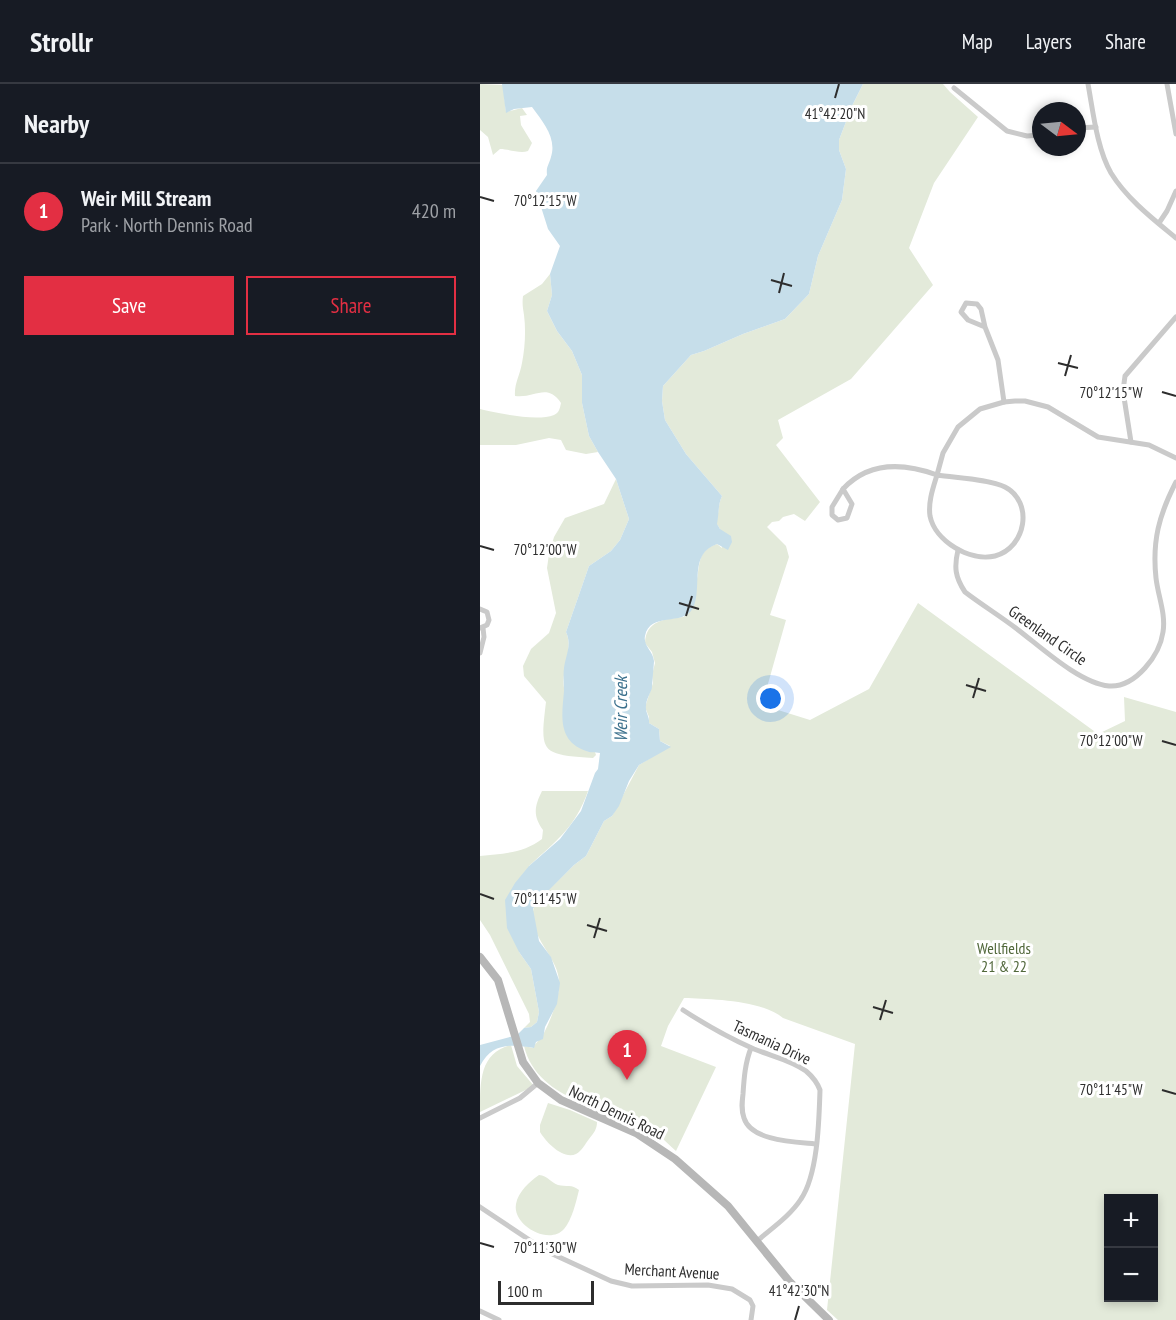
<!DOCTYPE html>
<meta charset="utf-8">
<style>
body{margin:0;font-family:"PT Sans Narrow",sans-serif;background:#20242c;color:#f1f3f6}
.controls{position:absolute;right:18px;bottom:18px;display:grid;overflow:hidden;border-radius:0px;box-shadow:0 3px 9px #0003}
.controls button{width:54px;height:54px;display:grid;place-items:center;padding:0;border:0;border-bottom:2px solid #363941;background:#171b24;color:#f1f3f6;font:30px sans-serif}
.compass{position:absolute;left:552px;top:18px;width:54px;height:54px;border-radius:50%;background:#171b24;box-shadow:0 3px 9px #0003;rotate:106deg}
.scale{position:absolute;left:18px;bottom:15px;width:96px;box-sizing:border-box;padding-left:6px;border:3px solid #2d2d2d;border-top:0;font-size:16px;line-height:21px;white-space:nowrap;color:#2d2d2d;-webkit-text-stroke:4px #fff;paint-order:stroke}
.you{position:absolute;left:291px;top:615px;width:21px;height:21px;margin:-15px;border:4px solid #fff;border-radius:50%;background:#1a73e8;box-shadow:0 0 0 9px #1a73e833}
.badge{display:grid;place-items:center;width:39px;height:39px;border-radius:50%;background:#e32f43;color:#fff;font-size:20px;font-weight:700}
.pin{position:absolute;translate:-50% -50px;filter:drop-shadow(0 2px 3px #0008)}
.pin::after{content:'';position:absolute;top:32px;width:21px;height:18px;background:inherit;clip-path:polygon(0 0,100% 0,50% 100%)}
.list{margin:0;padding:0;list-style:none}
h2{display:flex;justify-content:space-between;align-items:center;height:78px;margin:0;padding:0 24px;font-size:26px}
h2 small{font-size:20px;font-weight:400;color:#9ea1a6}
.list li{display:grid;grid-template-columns:39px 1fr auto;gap:18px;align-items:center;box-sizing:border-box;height:96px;padding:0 24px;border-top:2px solid #363941}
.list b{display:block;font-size:22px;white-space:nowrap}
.list p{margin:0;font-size:20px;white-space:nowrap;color:#9ea1a6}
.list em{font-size:20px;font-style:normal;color:#9ea1a6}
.actions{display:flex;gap:12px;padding:18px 24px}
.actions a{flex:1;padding:14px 0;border:2px solid #e32f43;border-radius:0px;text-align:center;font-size:21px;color:#e32f43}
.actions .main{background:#e32f43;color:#fff}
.map{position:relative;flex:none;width:696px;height:1236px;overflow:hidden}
header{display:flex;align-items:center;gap:36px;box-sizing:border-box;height:84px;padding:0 30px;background:#171b24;border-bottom:2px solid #363941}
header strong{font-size:28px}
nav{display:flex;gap:33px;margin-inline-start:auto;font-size:21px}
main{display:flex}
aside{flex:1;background:#171b24}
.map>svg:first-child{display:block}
.green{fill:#e3eada;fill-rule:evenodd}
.water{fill:#c6deea}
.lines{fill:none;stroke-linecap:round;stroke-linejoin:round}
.minor{stroke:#cacaca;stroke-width:5}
.secondary{stroke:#b7b7b7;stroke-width:8}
.ticks{fill:none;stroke:#2d2d2d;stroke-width:2}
.labels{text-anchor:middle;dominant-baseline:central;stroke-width:6;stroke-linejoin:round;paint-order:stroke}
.street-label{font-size:16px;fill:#2d2d2d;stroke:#fff}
.park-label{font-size:16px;fill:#51683b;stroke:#fff}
.water-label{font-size:18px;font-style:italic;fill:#3c718d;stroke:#fff}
.ticks-label{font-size:15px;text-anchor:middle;fill:#2d2d2d;stroke:#fff;stroke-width:6;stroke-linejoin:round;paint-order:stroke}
</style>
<header>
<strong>Strollr</strong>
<nav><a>Map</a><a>Layers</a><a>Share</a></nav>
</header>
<main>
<aside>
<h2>Nearby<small></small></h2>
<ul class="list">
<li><span class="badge">1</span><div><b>Weir Mill Stream</b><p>Park · North Dennis Road</p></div><em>420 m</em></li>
</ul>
<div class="actions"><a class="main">Save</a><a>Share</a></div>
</aside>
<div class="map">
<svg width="696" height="1236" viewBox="0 0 696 1236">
<rect width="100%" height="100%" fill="#fff"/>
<g class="green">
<path d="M 0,0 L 23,1 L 26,28 L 42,24 L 47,31 L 40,32 L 41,41 L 52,59 L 48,67 C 40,70 29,65 20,65 L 13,71 L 8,53 L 0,46 Z"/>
<path d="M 383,0 L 463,0 L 470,8 L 498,33 L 454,99 L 429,164 L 453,201 L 371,295 L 298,336 L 303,354 L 296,361 L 340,418 L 325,437 L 314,430 L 303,433 L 299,437 L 292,438 L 287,443 L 306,462 L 309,473 L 290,531 L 306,536 L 282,621 L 330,636 L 389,605 L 438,519 L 618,650 L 645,637 L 644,613 L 696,628 L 696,1236 L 358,1236 L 347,1226 L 375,960 L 303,934 C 282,916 230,915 204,914 L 188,942 L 181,962 L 236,983 L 196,1067 C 190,1062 184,1055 178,1051 C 135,1024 58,1020 44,962 L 53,964 C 56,958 62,954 64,949 C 71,935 79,915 79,900 C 81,872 41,849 56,818 L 94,781 L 106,772 L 124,737 L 132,732 L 159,681 L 190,662 L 180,657 L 179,645 L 169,639 L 169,633 L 165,623 L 173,599 L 172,591 L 175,579 L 172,568 L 165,559 C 166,536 185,535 204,533 C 208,521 214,508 217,495 C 220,479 218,466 237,460 L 242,464 L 240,445 L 236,439 C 239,430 238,420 242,412 L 206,370 L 185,336 L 182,317 L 183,302 L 211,271 L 224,267 L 263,250 L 305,235 L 329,210 L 338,172 L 362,116 L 366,85 L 359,66 L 359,56 L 372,22 ZM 628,1114 L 674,1114 L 674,1214 L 628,1214 Z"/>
<path d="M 70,190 L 72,211 L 67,227 L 77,247 L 92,267 L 102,291 L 102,319 L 109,352 L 118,368 L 106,370 L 86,366 L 81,356 L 69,354 L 36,361 L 0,361 L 0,325 C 18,329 56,338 74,331 C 79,329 80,324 81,319 C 67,298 54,315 35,312 C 34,300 40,291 42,279 C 45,264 46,246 44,231 C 43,224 42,220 43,212 L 62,200 Z"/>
<path d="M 136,395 L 149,435 L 140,456 L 131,467 L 109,482 L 86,548 C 94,565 81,585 84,604 C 86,621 100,650 106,667 L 115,668 L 116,671 L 113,674 C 60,671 60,668 66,618 L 44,592 L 43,582 L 51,565 L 69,549 L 76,529 L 67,484 L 69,470 L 74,453 L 85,434 L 124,420 Z"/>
<path d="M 62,707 L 108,707 C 95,744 76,757 49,782 L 39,868 L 51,885 L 59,928 L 57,938 L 51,943 L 44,944 L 50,938 L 49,930 L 10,851 L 0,836 L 0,772 C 22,770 44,769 62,755 L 63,746 C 53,732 54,723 62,707 Z"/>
<path d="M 31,961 L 37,982 L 54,1002 L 0,1028 C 0,996 0,969 31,961 Z"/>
<path d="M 68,1019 L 90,1026 L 117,1038 C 117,1045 114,1049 109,1055 C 105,1060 102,1067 96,1070 C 83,1076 66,1058 60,1048 L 60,1041 Z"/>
<path d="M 59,1091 C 68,1092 70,1098 78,1101 C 86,1103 92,1100 99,1106 C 96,1118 92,1136 84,1145 C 69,1162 32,1141 36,1120 C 38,1108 50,1097 59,1091 Z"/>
</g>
<path class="water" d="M 22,0 L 383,0 L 372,22 L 359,56 L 359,66 L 366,85 L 362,116 L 338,172 L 329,210 L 305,235 L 263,250 L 224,267 L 211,271 L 183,302 L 182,317 L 185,336 L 206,370 L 242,412 C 238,420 239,430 237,440 L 240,445 L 251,452 L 252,458 L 248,466 L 237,460 C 208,470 223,503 213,524 C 203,543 170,527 165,552 C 163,562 173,567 174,577 C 174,580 172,601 172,604 C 170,610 166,616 166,622 C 165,628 170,633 169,639 L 179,645 L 180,657 L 191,663 L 159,681 L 149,697 L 139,722 L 132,732 L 124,737 L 106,772 L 94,781 L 57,818 L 53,825 L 59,857 L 71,873 L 80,899 L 77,920 L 65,943 L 63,955 L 56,958 L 54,964 C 30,960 12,959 0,982 L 0,961 L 37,951 L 44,944 L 51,943 L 57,938 L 59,928 L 51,885 L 39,868 L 27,844 L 25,816 L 35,799 L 49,782 L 80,755 L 101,727 L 115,689 L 118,685 L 120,669 C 115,668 110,669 106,667 C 77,657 82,631 84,607 C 84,600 83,591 84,584 C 86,570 92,561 86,548 L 109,482 L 131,467 L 140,456 L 149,435 L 136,395 L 118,368 L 109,352 L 102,319 L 102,291 L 92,267 L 77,247 L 67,227 L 72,211 L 70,190 L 80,162 L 68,145 L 56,107 L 67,91 C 66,82 69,81 71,73 C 77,54 63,38 52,23 L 34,25 L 26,29 Z"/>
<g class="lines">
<g class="minor">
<path d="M 608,0 C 613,27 617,65 631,89 C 647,115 673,135 696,154"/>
<path d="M 687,0 L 696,50"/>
<path d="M 474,4 L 527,47 L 547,52 L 561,51"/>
<path d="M 597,44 L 616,43"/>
<path d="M 679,139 L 687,127 L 696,107"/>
<path d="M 505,243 L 501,225 L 497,220 L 486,219 L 481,228 L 488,236 L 505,243 L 518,276 L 524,318"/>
<path d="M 651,358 L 643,307 L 645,292 L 696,233"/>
<path d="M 457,391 C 476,394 509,395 525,403 C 554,418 546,464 515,472 C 490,478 455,457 450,432 C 448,418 453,404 457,391 Z"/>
<path d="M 363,405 C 389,377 424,379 457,391 L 463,369 L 478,343 L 500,325 L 524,318 L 535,317 L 545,317 L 568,323 L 618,353 L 669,361 L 696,374"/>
<path d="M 363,405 L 372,420 L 367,434 L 358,436 L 352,431 L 352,423 Z"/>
<path d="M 478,466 C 474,483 475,493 485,508 C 502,521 520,532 537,545 C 561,563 599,599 629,602 C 643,603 656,594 665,584 C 674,574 681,562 683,548 C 686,530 678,512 676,494 C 672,457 679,431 696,398"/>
<path d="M 0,525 L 7,528 L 9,536 L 7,541 L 0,544"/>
<path d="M 0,569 L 4,553 L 3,544"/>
<path d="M 203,926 C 226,941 249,954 274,965 C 291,972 311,976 326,987 C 333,993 337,998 340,1006 C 339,1036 338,1090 321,1115 C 310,1132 292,1144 277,1157"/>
<path d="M 271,964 C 265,979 264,995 263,1010 C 262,1018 261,1026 264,1034 C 271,1057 315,1058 335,1060"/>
<path d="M 0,1034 L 40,1014 L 58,999"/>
<path d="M 0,1123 L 66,1167 L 131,1197 L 152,1202 L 228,1201 L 252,1205 L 270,1216 L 273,1222 L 271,1236"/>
<path d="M 0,1227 L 19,1236"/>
</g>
<path class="secondary" d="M 0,873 L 18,896 L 43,978 L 58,999 L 81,1016 L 156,1049 L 195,1075 L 248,1122 L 309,1197 L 349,1236"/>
</g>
<path class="ticks" d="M 355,14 L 359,0M 0,113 L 14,117M 291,196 L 312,202M 299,209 L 304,189M 578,279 L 598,284M 585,292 L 591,271M 682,308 L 696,312M 0,462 L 14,466M 199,519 L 219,525M 206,532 L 212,512M 486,601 L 506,607M 493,614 L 499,594M 682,657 L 696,661M 0,810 L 14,815M 107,841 L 127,847M 114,854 L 120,834M 393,923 L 413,929M 400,936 L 406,916M 682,1006 L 696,1010M 0,1159 L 14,1163M 315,1236 L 319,1222"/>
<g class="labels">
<g class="street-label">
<text transform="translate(568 551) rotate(35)">Greenland Circle</text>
<text transform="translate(292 958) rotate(25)">Tasmania Drive</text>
<text transform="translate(137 1028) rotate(26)">North Dennis Road</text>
<text transform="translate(192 1187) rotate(3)">Merchant Avenue</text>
</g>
<g class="park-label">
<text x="524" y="864">Wellfields<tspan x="524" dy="18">21 &amp; 22</tspan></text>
</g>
<g class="water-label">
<text transform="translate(140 625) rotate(-90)">Weir Creek</text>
</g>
</g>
<g class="ticks-label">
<text x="355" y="35">41°42'20"N</text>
<text x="65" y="122">70°12'15"W</text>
<text x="631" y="314">70°12'15"W</text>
<text x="65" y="471">70°12'00"W</text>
<text x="631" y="662">70°12'00"W</text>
<text x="65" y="820">70°11'45"W</text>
<text x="631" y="1011">70°11'45"W</text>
<text x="65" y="1169">70°11'30"W</text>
<text x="319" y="1212">41°42'30"N</text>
</g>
</svg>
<div class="controls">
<button>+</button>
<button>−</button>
</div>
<svg class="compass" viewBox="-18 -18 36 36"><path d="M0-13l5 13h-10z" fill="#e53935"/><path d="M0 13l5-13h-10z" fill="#9ea1a6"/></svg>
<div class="scale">100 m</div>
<div class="you"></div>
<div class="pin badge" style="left:147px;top:996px">1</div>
</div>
</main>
